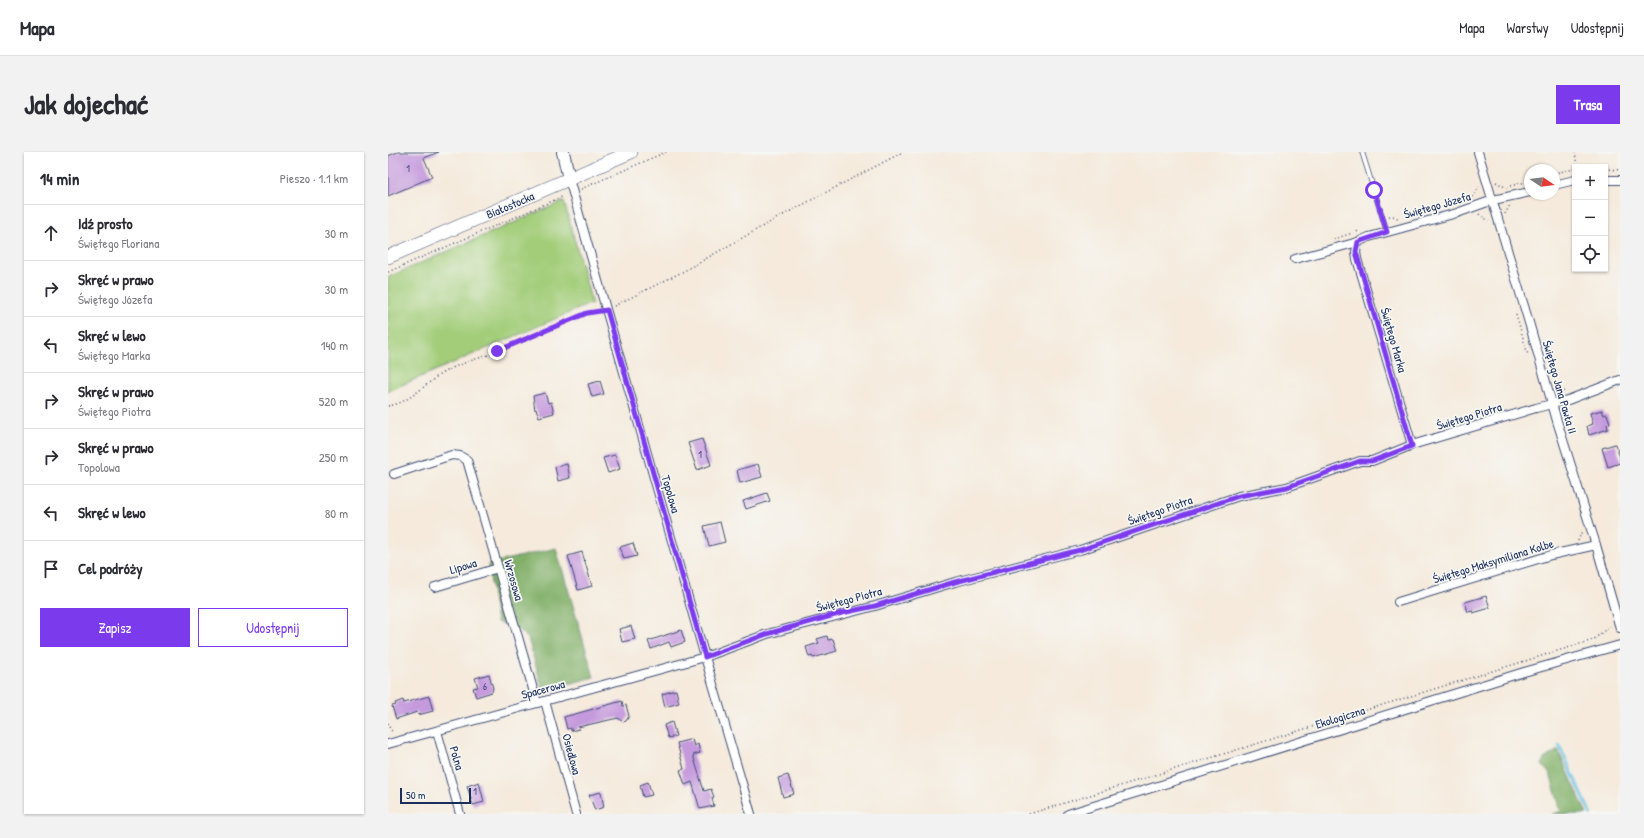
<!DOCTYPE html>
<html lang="pl">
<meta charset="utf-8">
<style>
body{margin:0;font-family:"Patrick Hand",sans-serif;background:#f2f2f3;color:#2b2b33}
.controls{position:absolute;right:12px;top:12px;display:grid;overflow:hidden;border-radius:0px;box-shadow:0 1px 3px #0004}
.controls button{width:36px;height:36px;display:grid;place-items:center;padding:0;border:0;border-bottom:1px solid #e1e1e2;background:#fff;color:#2b2b33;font:20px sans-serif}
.compass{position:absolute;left:1136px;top:12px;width:36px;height:36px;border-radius:50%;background:#fff;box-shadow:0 1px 3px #0004;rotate:103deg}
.scale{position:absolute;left:12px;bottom:10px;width:71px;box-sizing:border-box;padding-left:4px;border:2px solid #1b2f5e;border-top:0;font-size:11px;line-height:14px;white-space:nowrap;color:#1b2f5e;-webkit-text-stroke:3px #f6f6f2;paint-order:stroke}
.stop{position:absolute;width:12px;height:12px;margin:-9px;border:3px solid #7c3aed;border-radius:50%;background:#fff}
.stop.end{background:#7c3aed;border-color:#fff;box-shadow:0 1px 4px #0008}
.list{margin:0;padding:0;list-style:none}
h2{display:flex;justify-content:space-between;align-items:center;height:52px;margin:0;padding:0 16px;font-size:17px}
h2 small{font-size:13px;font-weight:400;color:#7c7c81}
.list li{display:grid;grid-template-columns:26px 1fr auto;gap:12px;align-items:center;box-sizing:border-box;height:56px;padding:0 16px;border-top:1px solid #e1e1e2}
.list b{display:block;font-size:15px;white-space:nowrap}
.list p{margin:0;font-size:13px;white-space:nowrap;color:#7c7c81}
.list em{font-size:13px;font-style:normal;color:#7c7c81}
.actions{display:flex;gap:8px;padding:12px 16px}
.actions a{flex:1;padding:9px 0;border:1px solid #7c3aed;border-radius:0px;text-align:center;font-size:14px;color:#7c3aed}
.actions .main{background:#7c3aed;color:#fff}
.icon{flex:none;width:22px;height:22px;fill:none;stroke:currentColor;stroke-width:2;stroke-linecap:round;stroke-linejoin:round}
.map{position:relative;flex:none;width:1232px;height:662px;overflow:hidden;border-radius:0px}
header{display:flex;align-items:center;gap:24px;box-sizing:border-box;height:56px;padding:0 20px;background:#fff;border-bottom:1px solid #e1e1e2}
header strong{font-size:19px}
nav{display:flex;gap:22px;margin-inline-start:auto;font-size:14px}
.intro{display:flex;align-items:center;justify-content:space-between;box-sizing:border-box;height:96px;padding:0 24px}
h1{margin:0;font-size:28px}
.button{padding:10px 18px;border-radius:0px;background:#7c3aed;color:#fff;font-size:14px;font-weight:700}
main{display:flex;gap:24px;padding:0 24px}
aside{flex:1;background:#fff;border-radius:0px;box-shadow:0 1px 3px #0004}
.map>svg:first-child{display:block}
.green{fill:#a3cd79;stroke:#5f7e6c}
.forest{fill:#82b069;stroke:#4e7064}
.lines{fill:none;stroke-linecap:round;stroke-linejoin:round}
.stream{stroke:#67c3e5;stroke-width:3}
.building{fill:#c59add}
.lane-casing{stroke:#3c4b71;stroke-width:5.5}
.street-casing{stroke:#3c4b71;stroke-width:10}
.secondary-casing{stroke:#3c4b71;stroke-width:14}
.primary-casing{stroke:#3c4b71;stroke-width:14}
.path{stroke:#3c4b71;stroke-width:1.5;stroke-dasharray:1 3;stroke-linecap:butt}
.lane{stroke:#fff;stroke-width:4}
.street{stroke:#fff;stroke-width:8}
.secondary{stroke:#fff;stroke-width:12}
.primary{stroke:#fff;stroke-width:13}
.route{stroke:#7c3aed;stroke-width:5}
.labels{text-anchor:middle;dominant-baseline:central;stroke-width:3.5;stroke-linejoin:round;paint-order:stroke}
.number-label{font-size:10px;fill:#464a7e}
.street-label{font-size:12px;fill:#1b2f5e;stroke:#f6f6f2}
</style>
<header>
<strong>Mapa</strong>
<nav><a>Mapa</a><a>Warstwy</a><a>Udostępnij</a></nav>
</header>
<div class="intro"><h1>Jak dojechać</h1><a class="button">Trasa</a></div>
<main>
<aside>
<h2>14 min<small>Pieszo · 1.1 km</small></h2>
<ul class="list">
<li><svg class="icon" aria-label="ahead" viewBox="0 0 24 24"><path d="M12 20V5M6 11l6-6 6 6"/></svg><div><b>Idź prosto</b><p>Świętego Floriana</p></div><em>30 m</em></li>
<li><svg class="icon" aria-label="right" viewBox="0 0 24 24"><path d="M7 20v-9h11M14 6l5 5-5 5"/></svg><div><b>Skręć w prawo</b><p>Świętego Józefa</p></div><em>30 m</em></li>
<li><svg class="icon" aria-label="left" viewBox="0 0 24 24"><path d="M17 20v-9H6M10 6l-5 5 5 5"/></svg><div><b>Skręć w lewo</b><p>Świętego Marka</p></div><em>140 m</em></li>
<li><svg class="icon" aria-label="right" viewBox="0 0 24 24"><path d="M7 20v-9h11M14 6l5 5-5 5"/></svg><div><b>Skręć w prawo</b><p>Świętego Piotra</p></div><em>520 m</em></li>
<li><svg class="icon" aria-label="right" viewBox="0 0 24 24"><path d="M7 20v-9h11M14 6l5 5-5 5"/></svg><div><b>Skręć w prawo</b><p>Topolowa</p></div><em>250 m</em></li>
<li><svg class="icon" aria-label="left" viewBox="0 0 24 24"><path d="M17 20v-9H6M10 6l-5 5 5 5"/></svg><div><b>Skręć w lewo</b></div><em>80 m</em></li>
<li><svg class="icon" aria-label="arrive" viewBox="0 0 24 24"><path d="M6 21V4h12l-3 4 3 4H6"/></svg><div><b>Cel podróży</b></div></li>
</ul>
<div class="actions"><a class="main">Zapisz</a><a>Udostępnij</a></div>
</aside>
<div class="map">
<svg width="1232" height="662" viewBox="0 0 1232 662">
<rect width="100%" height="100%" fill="#f6f6f2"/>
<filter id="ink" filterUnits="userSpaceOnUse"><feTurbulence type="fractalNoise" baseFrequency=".025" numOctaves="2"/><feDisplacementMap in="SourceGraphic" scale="8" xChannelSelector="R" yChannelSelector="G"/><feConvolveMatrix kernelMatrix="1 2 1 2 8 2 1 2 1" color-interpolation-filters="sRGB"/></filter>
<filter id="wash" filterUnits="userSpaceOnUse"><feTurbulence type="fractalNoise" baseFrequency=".012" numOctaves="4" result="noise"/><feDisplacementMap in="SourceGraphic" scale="16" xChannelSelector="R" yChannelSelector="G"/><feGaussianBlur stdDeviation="0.9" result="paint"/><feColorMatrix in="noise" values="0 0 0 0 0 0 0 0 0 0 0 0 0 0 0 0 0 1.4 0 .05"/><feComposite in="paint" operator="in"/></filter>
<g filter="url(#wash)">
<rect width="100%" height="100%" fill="#f5eadc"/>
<path class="green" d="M 176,49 L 204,151 L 0,239 L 0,125 Z"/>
<g class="forest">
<path d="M 168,396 L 206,525 L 155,539 L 140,486 L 128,476 L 109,470 L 100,412 Z"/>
<path d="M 1170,598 L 1199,662 L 1164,662 L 1173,659 L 1162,622 L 1154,613 L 1156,607 Z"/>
</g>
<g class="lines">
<path class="stream" d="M 1171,593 L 1203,662"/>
</g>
<g id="blocks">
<g class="building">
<path d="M 10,0 L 51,0 L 36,6 L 44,25 L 0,44 L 0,4 Z"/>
<path d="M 212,229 L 216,242 L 204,245 L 200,232 Z"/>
<path d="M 157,241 L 160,251 L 163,250 L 166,261 L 151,265 L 148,257 L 147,258 L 145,244 Z"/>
<path d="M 1214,258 L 1216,263 L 1219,262 L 1222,271 L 1219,272 L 1220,277 L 1201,283 L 1199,274 L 1205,272 L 1202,261 Z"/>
<path d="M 314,287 L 323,313 L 309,318 L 300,291 Z"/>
<path d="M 1227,292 L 1232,305 L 1232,311 L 1220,315 L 1214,296 Z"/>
<path d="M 227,303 L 232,317 L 220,321 L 215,306 Z"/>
<path d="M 179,312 L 182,326 L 170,329 L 167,315 Z"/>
<path d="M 370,312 L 374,325 L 352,331 L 349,318 Z"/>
<path d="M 379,341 L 382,349 L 358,357 L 355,349 Z"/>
<path d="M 332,370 L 337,390 L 321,394 L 316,374 Z"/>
<path d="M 245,391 L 249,404 L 236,407 L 232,395 Z"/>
<path d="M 194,400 L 204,434 L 190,438 L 180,404 Z"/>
<path d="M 1098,444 L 1102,456 L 1085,461 L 1085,459 L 1080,460 L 1077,450 Z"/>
<path d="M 243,474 L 247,487 L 234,490 L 231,477 Z"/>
<path d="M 293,478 L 297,490 L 283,495 L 281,490 L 263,497 L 260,489 Z"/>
<path d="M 439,484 L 440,488 L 445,487 L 449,499 L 425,506 L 424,504 L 421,505 L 418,495 L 431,491 L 429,487 Z"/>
<path d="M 101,522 L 105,536 L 104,540 L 88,545 L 85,536 L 90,535 L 87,526 Z"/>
<path d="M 288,538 L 291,551 L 277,555 L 274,542 Z"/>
<path d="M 41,544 L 45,559 L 30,563 L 29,560 L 8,567 L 4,554 L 8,553 L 7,551 L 15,548 L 16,551 Z"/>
<path d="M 234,549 L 235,554 L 238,553 L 241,564 L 238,569 L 235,570 L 230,566 L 190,575 L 191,577 L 183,579 L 183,576 L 179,577 L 176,565 Z"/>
<path d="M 284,570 L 288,584 L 280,586 L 276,573 Z"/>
<path d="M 304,587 L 306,594 L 310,592 L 312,601 L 305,603 L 316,639 L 323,637 L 326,645 L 324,646 L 326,654 L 312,657 L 304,630 L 297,633 L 292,618 L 296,617 L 289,591 Z"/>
<path d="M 400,623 L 406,642 L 395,645 L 390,626 Z"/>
<path d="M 91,630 L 96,650 L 85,653 L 79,634 Z"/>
<path d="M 260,630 L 264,643 L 255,645 L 252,633 Z"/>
<path d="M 213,640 L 216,655 L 207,658 L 201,643 Z"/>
</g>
</g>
</g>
<g filter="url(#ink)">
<use href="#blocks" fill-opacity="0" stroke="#3c4b71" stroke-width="1"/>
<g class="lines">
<g class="lane-casing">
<path id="lane" d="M 974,0 L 999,80"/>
</g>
<g class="street-casing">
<g id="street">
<path d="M 1090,0 L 1142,174 L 1169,269 L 1208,393 L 1232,476"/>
<path d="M 181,27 L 317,505 L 363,662"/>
<path d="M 1217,28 L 1232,28"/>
<path d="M 1166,33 L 1187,28"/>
<path d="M 970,90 L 968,100 L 969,107 L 1024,293"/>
<path d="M 907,107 L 970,90 L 981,85 L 1069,61 L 1105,48 L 1142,40"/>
<path d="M 6,322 L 64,303 L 72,304 L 79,308 L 149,551"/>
<path d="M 47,435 L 110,416"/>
<path d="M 1010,450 L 1163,403 L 1208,393"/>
<path d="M 157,549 L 188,662"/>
<path d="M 49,579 L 72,662"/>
<path d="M 0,592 L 317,505 L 379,482 L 487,454 L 567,430 L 692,398 L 851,344 L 899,335 L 972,309 L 984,309 L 1024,293 L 1148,256 L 1180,248 L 1232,228"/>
<path d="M 680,662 L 1136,520 L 1232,493"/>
</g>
</g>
<g class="secondary-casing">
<path id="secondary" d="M 175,0 L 181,27"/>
</g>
<g class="primary-casing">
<path id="primary" d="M 0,105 L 243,0"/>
</g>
<g class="path">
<path d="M 1187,0 L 1189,15"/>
<path d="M 1217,17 L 1232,18"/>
<path d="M 1166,21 L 1187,17"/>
<path d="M 1108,30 L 1119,36"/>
<path d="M 1122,34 L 1142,29"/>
<path d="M 193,37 L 278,0"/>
<path d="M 1150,44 L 1156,42"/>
<path d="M 1031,61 L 1084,46 L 1091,35"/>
<path d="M 1091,62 L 1101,69"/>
<path d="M 1117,62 L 1122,53"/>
<path d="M 1001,64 L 1005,64 L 1012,67"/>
<path d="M 946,87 L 971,79"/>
<path d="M 0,120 L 176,44"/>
<path d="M 226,154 L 296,119 L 393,64 L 515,0"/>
<path d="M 1128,162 L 1140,203"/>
<path d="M 1169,234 L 1177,240"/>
<path d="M 0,254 C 25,250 38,229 60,218 C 78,209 99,204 118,197 C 145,185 172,173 199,161 L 210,160"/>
<path d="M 1190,389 L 1194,379"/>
<path d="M 0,571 L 2,577 L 6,581"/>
<path d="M 641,662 L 1205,488 L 1222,474"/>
</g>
<use href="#lane" class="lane"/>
<use href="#street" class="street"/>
<use href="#secondary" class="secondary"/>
<use href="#primary" class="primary"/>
</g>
</g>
<g class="lines" filter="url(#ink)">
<path class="route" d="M 109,199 L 199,161 L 219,158 L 317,505 L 379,482 L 454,461 L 487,454 L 567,430 L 692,398 L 851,344 L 899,335 L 972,309 L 984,309 L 1024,294 L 968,100 L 970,90 L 999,80 L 986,38"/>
</g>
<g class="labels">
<g class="number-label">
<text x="20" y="16">1</text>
<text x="312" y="302">1</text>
<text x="97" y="534">6</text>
<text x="87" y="639">1</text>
</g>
<g class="street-label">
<text transform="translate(122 53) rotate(-23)">Białostocka</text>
<text transform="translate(1049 53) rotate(-16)">Świętego Józefa</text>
<text transform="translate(1006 188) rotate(74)">Świętego Marka</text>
<text transform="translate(1172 235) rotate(74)">Świętego Jana Pawła II</text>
<text transform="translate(1081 264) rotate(-17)">Świętego Piotra</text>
<text transform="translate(283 342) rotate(74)">Topolowa</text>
<text transform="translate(772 358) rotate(-19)">Świętego Piotra</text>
<text transform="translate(1105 409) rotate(-17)">Świętego Maksymiliana Kolbe</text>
<text transform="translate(75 414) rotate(-17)">Lipowa</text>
<text transform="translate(126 428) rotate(74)">Wrzosowa</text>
<text transform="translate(461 447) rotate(-15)">Świętego Piotra</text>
<text transform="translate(155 537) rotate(-15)">Spacerowa</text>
<text transform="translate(952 565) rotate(-17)">Ekologiczna</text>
<text transform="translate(184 602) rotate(75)">Osiedlowa</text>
<text transform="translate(69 606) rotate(74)">Polna</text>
</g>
</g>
</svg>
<div class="controls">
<button>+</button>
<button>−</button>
<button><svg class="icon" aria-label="locate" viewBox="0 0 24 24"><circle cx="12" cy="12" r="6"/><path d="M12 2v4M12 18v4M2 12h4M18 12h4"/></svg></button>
</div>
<svg class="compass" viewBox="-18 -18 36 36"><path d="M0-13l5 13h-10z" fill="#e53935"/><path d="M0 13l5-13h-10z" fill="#7c7c81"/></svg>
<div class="scale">50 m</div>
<div class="stop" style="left:986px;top:38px"></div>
<div class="stop end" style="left:109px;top:199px"></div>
</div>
</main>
